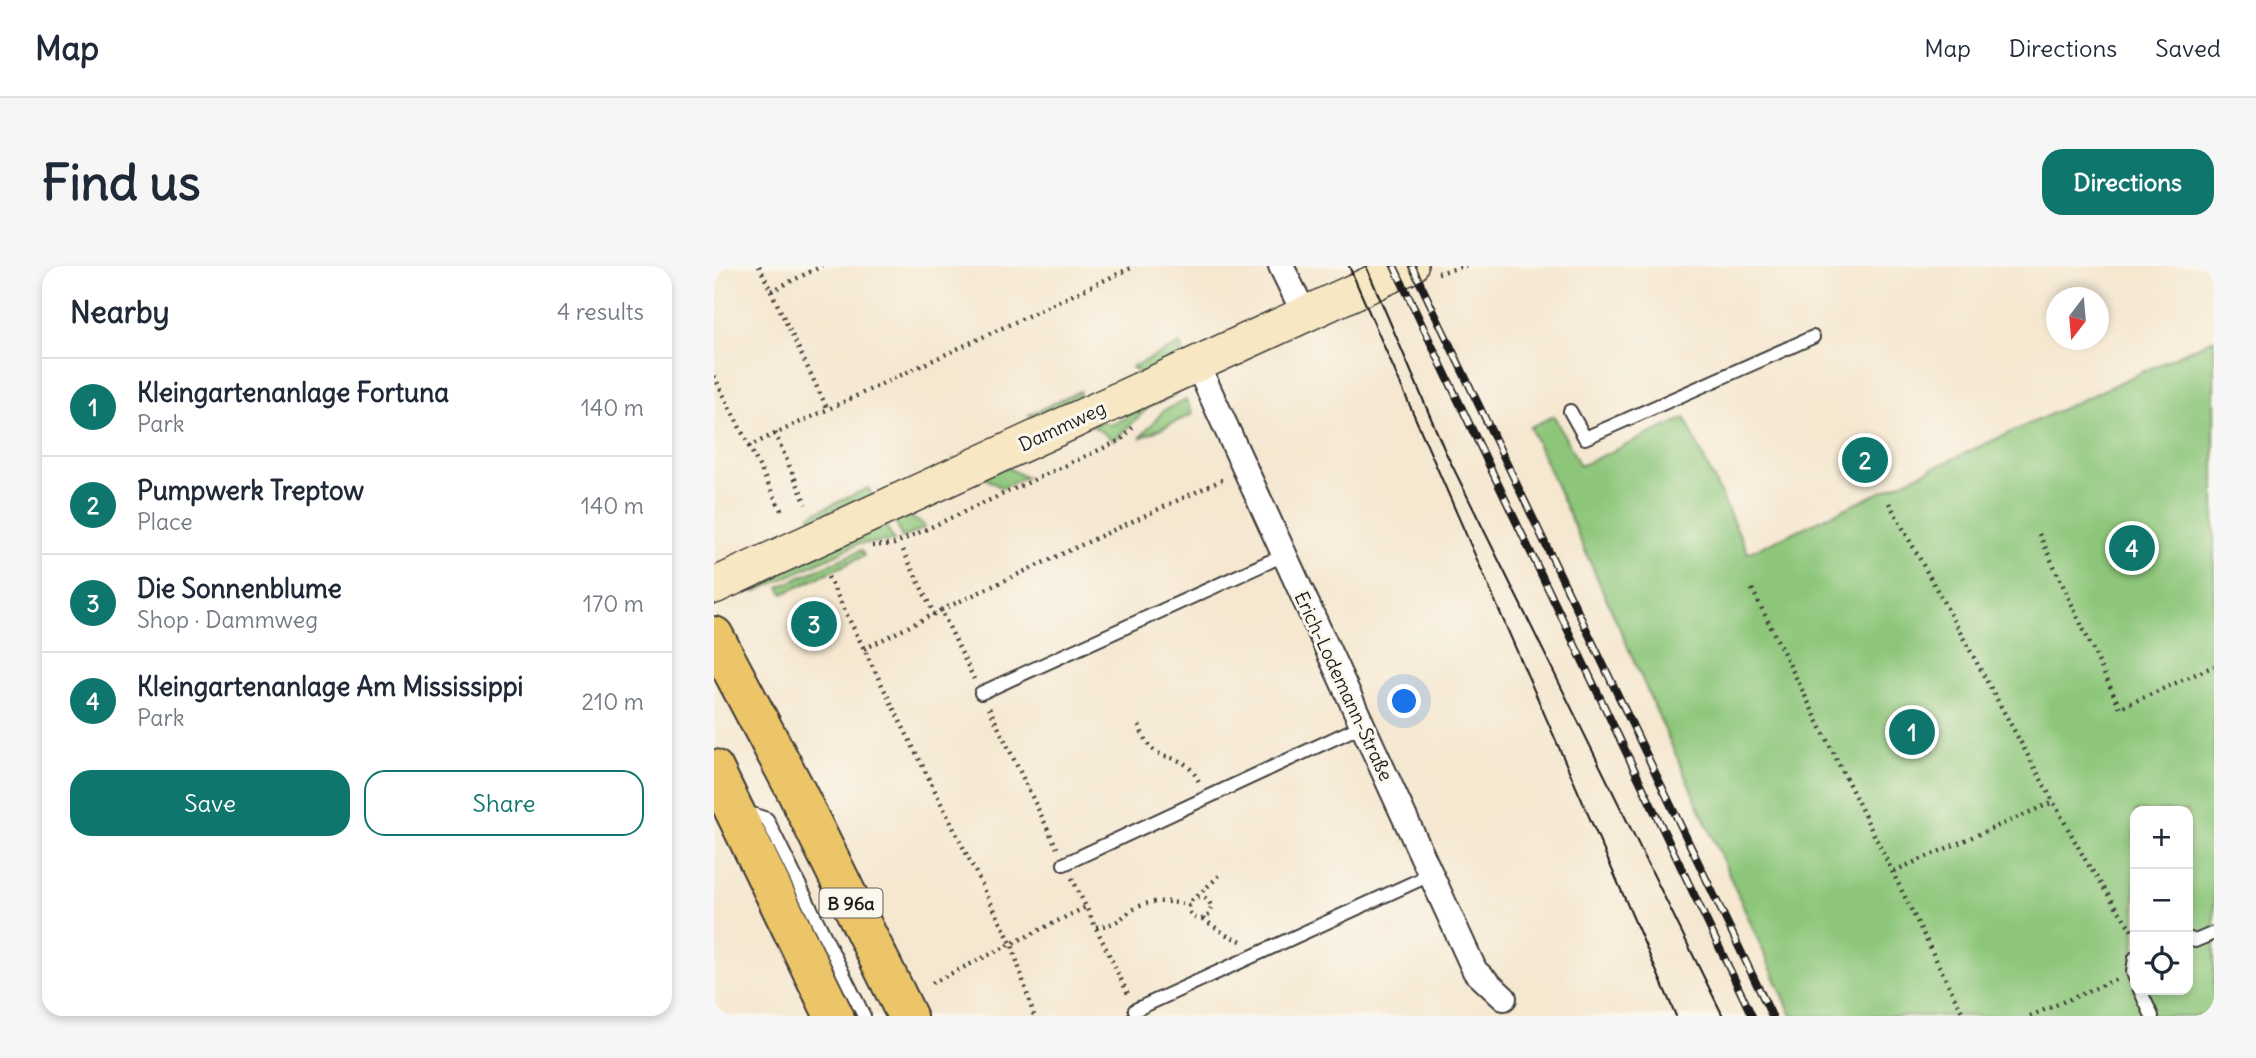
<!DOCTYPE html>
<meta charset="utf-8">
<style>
body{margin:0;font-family:Delius,sans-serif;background:#f6f6f7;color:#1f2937}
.controls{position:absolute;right:21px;bottom:21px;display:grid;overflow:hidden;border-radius:14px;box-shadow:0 4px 10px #0003}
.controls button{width:63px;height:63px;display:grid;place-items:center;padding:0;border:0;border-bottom:2px solid #e0e1e3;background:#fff;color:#1f2937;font:35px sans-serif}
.compass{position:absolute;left:1332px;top:21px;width:63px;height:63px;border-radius:50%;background:#fff;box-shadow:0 4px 10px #0003;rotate:196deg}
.you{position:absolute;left:691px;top:436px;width:24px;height:24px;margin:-18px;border:5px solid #fff;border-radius:50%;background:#1a73e8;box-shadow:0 0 0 10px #1a73e833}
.badge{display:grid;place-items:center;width:46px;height:46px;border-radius:50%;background:#0f766e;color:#fff;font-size:23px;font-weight:700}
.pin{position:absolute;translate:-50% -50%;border:4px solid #fff;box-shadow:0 2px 7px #0006}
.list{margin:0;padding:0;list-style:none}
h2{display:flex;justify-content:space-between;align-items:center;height:91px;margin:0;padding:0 28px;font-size:30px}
h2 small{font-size:23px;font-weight:400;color:#747a83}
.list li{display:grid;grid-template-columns:46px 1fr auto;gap:21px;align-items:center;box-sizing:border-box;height:98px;padding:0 28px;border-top:2px solid #e0e1e3}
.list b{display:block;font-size:26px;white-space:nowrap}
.list p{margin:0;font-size:23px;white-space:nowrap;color:#747a83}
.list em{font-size:23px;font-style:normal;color:#747a83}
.actions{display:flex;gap:14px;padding:21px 28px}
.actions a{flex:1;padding:16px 0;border:2px solid #0f766e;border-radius:21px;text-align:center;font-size:24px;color:#0f766e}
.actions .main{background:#0f766e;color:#fff}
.icon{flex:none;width:38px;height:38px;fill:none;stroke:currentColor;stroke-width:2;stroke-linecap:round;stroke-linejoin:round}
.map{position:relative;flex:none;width:1500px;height:750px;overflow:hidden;border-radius:21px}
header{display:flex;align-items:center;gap:42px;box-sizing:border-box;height:98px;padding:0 35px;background:#fff;border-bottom:2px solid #e0e1e3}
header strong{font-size:33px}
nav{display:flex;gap:38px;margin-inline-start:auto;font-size:24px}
.intro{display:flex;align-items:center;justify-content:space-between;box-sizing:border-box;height:168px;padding:0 42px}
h1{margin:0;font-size:49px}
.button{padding:18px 32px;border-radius:21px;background:#0f766e;color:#fff;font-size:24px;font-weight:700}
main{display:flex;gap:42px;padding:0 42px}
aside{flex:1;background:#fff;border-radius:21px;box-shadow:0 4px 10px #0003}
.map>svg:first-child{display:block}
.green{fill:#8dc67a;stroke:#54714b;stroke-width:2;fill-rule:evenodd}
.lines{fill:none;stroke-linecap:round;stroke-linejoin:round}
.lane-casing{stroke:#3d3a37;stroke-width:16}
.street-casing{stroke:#3d3a37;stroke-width:28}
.secondary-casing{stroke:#3d3a37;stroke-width:38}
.primary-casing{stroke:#3d3a37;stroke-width:42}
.path{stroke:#3d3a37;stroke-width:4.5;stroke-dasharray:2 5;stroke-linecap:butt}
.lane{stroke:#fff;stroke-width:12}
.street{stroke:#fff;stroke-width:24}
.secondary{stroke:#f7e8c3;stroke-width:35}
.primary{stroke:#ecc569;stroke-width:38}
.tram{stroke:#1c1c1c;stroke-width:2}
.rail-casing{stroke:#1c1c1c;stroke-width:8}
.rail{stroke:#fbf7ec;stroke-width:5;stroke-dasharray:16;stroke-linecap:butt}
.labels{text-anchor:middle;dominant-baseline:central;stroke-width:6;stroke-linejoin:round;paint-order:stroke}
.shield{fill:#fbf7ec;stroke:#5f5e5a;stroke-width:2}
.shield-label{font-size:18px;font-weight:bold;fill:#1c1c1c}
.street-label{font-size:19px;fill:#1c1c1c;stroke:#fbf7ec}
</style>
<header>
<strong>Map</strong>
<nav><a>Map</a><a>Directions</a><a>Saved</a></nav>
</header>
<div class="intro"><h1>Find us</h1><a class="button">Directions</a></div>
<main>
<aside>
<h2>Nearby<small>4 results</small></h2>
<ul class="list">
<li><span class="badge">1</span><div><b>Kleingartenanlage Fortuna</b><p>Park</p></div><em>140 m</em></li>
<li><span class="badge">2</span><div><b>Pumpwerk Treptow</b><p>Place</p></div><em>140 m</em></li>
<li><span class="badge">3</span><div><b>Die Sonnenblume</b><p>Shop · Dammweg</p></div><em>170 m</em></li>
<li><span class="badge">4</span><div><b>Kleingartenanlage Am Mississippi</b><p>Park</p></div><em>210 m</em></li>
</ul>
<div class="actions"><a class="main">Save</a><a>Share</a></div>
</aside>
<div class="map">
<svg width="1500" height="750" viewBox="0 0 1500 750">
<rect width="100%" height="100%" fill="#fbf7ec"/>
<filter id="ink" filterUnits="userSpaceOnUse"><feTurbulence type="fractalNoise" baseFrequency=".0143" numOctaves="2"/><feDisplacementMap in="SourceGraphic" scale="14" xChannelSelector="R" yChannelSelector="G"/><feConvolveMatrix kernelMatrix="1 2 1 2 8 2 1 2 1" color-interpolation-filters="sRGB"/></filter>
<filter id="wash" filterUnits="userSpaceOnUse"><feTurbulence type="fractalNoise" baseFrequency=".00686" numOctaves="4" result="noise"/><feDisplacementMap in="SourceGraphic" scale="28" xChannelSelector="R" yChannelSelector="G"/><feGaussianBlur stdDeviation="1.57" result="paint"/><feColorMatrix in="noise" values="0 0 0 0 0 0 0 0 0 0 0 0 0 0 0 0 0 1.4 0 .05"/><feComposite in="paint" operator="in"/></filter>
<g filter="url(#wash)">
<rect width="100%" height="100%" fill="#f5e7d0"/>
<g class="green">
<path d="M 1500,73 L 1500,750 L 1078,750 L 816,161 L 840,150 L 866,200 L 971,152 L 1034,287 ZM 1421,545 L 1474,545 L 1474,724 L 1421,724 Z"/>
<path d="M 467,78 L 469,82 L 465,92 L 430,108 L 420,104 L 418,101 Z"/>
<path d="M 460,122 L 463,128 L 435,141 L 401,174 L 378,160 L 387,155 L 397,159 L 413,151 L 417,142 Z"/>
<path d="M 366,125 L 365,137 L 325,156 L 315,149 Z"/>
<path d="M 472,134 L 479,148 L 426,172 L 450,144 Z"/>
<path d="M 290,200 L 312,211 L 288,222 L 267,210 Z"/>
<path d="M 154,222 L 159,230 L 97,254 L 96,249 Z"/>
<path d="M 188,247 L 209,258 L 210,262 L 188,272 L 179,251 Z"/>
<path d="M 170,256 L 180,275 L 144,278 L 41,326 L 38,320 Z"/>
<path d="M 147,284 L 150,290 L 69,328 L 65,321 Z"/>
</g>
</g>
<g filter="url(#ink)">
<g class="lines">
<g class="lane-casing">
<g id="lane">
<path d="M 856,145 L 871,172 L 1099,71"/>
<path d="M 267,427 L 570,289"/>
<path d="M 29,545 L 53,553 L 150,750"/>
<path d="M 350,598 L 647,460"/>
<path d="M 1474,672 L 1481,675 L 1500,667"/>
<path d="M 1421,692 L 1419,706 L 1421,712"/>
<path d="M 1426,724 L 1438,750"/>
<path d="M 421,744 L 718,608"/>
</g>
</g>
<g class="street-casing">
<g id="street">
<path d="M 567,0 L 591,49"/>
<path d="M 483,98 L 761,705 L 790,732"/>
</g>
</g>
<g class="secondary-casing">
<path id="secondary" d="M 0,320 L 696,0"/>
</g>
<g class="primary-casing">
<g id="primary">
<path d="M 0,370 L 82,525 L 193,750"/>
<path d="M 0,503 L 120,750"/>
</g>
</g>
<g class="path">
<path d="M 45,0 L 57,25 L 108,0"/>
<path d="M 724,7 L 752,0"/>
<path d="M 57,25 L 113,142"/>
<path d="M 0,110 L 35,180 L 421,0"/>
<path d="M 61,167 L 92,238"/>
<path d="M 35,180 L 69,248"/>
<path d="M 1175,237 L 1373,597 L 1421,669"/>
<path d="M 1325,268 L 1406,442 L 1500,400"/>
<path d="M 158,280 L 180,278 L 407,174 L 421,159"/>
<path d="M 189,284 L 220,348 L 227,344 L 260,413"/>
<path d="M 114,311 L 298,679 L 320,750"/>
<path d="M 1038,323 L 1250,750"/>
<path d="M 227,344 L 512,212"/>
<path d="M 150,383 L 220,348"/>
<path d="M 275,442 L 343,582"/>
<path d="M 425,459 C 428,466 430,474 435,479 C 450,499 470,483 486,518"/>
<path d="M 1180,605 L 1339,536"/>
<path d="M 358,612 L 415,730"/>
<path d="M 483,630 L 505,610"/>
<circle cx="486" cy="642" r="11"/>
<path d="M 489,653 L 514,670 L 530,676"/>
<path d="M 382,661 C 409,658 406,649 426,640 C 441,633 460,636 475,639"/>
<path d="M 218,717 L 372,641"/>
<path d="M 1316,750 L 1405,712"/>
</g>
<use href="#lane" class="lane"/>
<use href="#street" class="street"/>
<use href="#secondary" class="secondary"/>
<use href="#primary" class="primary"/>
<g class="tram">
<path d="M 635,0 L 962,750"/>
<path d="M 652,0 L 731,185 L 1009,750"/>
</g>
<g class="rail-casing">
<g id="rail">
<path d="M 680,0 L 1038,750"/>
<path d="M 698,0 L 1058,750"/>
</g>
</g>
<use href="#rail" class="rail"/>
</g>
</g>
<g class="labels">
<rect class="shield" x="105.5" y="622.5" width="63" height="29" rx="5"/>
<g class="shield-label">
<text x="137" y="637">B 96a</text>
</g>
<g class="street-label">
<text transform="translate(348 160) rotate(-25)">Dammweg</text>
<text transform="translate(630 420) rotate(65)">Erich-Lodemann-Straße</text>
</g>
</g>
</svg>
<div class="controls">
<button>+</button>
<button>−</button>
<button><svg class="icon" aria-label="locate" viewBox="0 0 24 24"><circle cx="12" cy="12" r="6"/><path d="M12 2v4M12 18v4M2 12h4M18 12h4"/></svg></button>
</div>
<svg class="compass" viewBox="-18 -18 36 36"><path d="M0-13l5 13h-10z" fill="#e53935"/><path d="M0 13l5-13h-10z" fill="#747a83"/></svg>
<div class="you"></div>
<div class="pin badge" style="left:1198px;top:466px">1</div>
<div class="pin badge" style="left:1151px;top:194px">2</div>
<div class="pin badge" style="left:100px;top:358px">3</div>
<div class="pin badge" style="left:1418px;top:282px">4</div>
</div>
</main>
